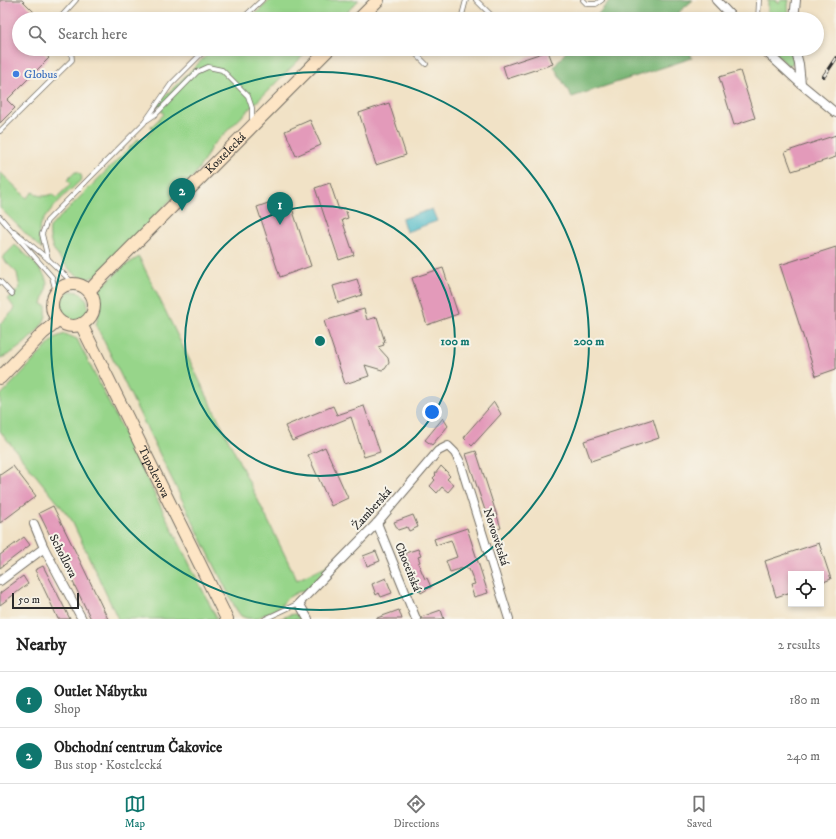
<!DOCTYPE html>
<meta charset="utf-8">
<style>
body{margin:0;font-family:"IM FELL DW Pica",serif;background:#f6f6f6;color:#222}
.controls{position:absolute;right:12px;bottom:12px;display:grid;overflow:hidden;border-radius:0px;box-shadow:0 2px 6px #0003}
.controls button{width:36px;height:36px;display:grid;place-items:center;padding:0;border:0;border-bottom:1px solid #e0e0e0;background:#fff;color:#222;font:20px sans-serif}
.scale{position:absolute;left:12px;bottom:10px;width:67px;box-sizing:border-box;padding-left:4px;border:2px solid #2b2b2b;border-top:0;font-size:11px;line-height:14px;white-space:nowrap;color:#2b2b2b;-webkit-text-stroke:3px #f7f3e8;paint-order:stroke}
.you{position:absolute;left:432px;top:412px;width:14px;height:14px;margin:-10px;border:3px solid #fff;border-radius:50%;background:#1a73e8;box-shadow:0 0 0 6px #1a73e833}
.badge{display:grid;place-items:center;width:26px;height:26px;border-radius:50%;background:#0f766e;color:#fff;font-size:13px;font-weight:700}
.pin{position:absolute;translate:-50% -33px;filter:drop-shadow(0 1px 2px #0008)}
.pin::after{content:'';position:absolute;top:21px;width:14px;height:12px;background:inherit;clip-path:polygon(0 0,100% 0,50% 100%)}
.list{margin:0;padding:0;list-style:none}
h2{display:flex;justify-content:space-between;align-items:center;height:52px;margin:0;padding:0 16px;font-size:17px}
h2 small{font-size:13px;font-weight:400;color:#767676}
.list li{display:grid;grid-template-columns:26px 1fr auto;gap:12px;align-items:center;box-sizing:border-box;height:56px;padding:0 16px;border-top:1px solid #e0e0e0}
.list b{display:block;font-size:15px;white-space:nowrap}
.list p{margin:0;font-size:13px;white-space:nowrap;color:#767676}
.list em{font-size:13px;font-style:normal;color:#767676}
.icon{flex:none;width:22px;height:22px;fill:none;stroke:currentColor;stroke-width:2;stroke-linecap:round;stroke-linejoin:round}
.map{position:relative;flex:none;width:836px;height:619px;overflow:hidden}
.search{position:absolute;background:#fff;box-shadow:0 2px 6px #0003;left:12px;right:12px;top:12px;height:44px;display:flex;align-items:center;gap:10px;box-sizing:border-box;padding:0 14px;border-radius:22px;color:#767676;font-size:15px}
.sheet{height:164px;background:#fff}
nav{display:flex;justify-content:space-around;align-items:center;box-sizing:border-box;height:56px;border-top:1px solid #e0e0e0;background:#fff;font-size:11px;color:#767676}
nav a{display:grid;justify-items:center;gap:2px}
nav .on{color:#0f766e}
.map>svg:first-child{display:block}
.green{fill:#97d58a;stroke:#61805a}
.forest{fill:#79b676;stroke:#527050}
.water{fill:#4dbac8;stroke:#3c727a}
.building{fill:#e39aba}
.lines{fill:none;stroke-linecap:round;stroke-linejoin:round}
.lane-casing{stroke:#706b61;stroke-width:5.5}
.street-casing{stroke:#706b61;stroke-width:10}
.secondary-casing{stroke:#706b61;stroke-width:14}
.lane{stroke:#fff;stroke-width:4}
.street{stroke:#fff;stroke-width:8}
.secondary{stroke:#fde5c5;stroke-width:12}
.rail-casing{stroke:#2b2b2b;stroke-width:4}
.rail{stroke:#f7f3e8;stroke-width:2.5;stroke-dasharray:8;stroke-linecap:butt}
.ring{fill:none;stroke:#0f766e;stroke-width:2}
.shop-dot{fill:#3f7fe0;stroke:#f7f3e8;stroke-width:1.5}
.labels{text-anchor:middle;dominant-baseline:central;stroke-width:4;stroke-linejoin:round;paint-order:stroke}
.shop-label{font-size:12px;fill:#366cbe;stroke:#f7f3e8;text-anchor:start}
.street-label{font-size:12px;fill:#2b2b2b;stroke:#f7f3e8}
.centre{fill:#0f766e;stroke:#f7f3e8;stroke-width:2}
.ring-label{font-size:12px;text-anchor:middle;font-weight:bold;fill:#0f766e;stroke:#f7f3e8;stroke-width:4;stroke-linejoin:round;paint-order:stroke}
</style>
<div class="map">
<svg width="836" height="619" viewBox="0 0 836 619">
<rect width="100%" height="100%" fill="#f7f3e8"/>
<filter id="ink" filterUnits="userSpaceOnUse"><feTurbulence type="fractalNoise" baseFrequency=".025" numOctaves="2"/><feDisplacementMap in="SourceGraphic" scale="8" xChannelSelector="R" yChannelSelector="G"/><feConvolveMatrix kernelMatrix="1 2 1 2 8 2 1 2 1" color-interpolation-filters="sRGB"/></filter>
<filter id="wash" filterUnits="userSpaceOnUse"><feTurbulence type="fractalNoise" baseFrequency=".012" numOctaves="4" result="noise"/><feDisplacementMap in="SourceGraphic" scale="16" xChannelSelector="R" yChannelSelector="G"/><feGaussianBlur stdDeviation="0.9" result="paint"/><feColorMatrix in="noise" values="0 0 0 0 0 0 0 0 0 0 0 0 0 0 0 0 0 1.4 0 .05"/><feComposite in="paint" operator="in"/></filter>
<g filter="url(#wash)">
<rect width="100%" height="100%" fill="#f1e2c6"/>
<g class="green">
<path d="M 270,0 L 359,0 L 340,19 L 250,19 Z"/>
<path d="M 768,0 L 776,0 L 779,3 L 780,0 L 789,0 C 787,7 789,12 789,19 L 768,19 Z"/>
<path d="M 213,49 L 310,49 L 211,147 L 205,159 L 193,177 L 97,275 C 93,277 90,279 85,279 C 74,277 57,257 52,246 C 50,240 49,234 50,227 L 138,139 L 141,141 L 153,130 L 151,127 L 164,114 L 157,106 L 165,96 Z"/>
<path d="M 783,49 L 791,53 L 794,60 L 792,64 L 789,65 L 786,64 L 776,53 Z"/>
<path d="M 0,172 L 27,198 L 33,192 C 40,197 44,197 52,194 L 56,198 L 71,184 L 67,180 L 75,172 L 78,172 L 81,175 L 82,179 C 70,191 40,216 39,231 C 38,238 40,244 42,250 L 0,208 Z"/>
<path d="M 15,245 C 25,254 47,271 47,285 C 47,291 43,298 42,304 L 46,306 C 46,311 47,315 45,319 C 40,332 13,355 0,358 L 0,324 L 15,309 L 8,299 L 20,288 L 17,273 L 2,258 Z"/>
<path d="M 139,257 L 297,580 L 336,561 L 305,591 L 298,592 L 287,598 L 280,607 L 255,619 L 246,618 L 241,616 L 236,609 L 96,325 L 101,305 L 99,293 L 103,284 L 105,284 L 123,267 Z"/>
<circle cx="73" cy="306" r="15"/>
<path d="M 65,334 L 77,339 L 217,619 L 118,619 L 71,519 L 0,431 L 0,396 L 56,337 Z"/>
<path d="M 295,614 L 303,619 L 280,619 L 289,615 Z"/>
</g>
<g class="forest">
<path d="M 610,0 L 693,0 L 679,12 L 681,19 L 594,19 Z"/>
<path d="M 568,49 L 689,49 L 692,58 L 572,97 L 554,67 Z"/>
</g>
<path class="water" d="M 432,209 L 437,221 L 406,232 L 402,219 Z"/>
<g id="blocks">
<g class="building">
<path d="M 0,0 L 22,0 L 41,19 L 19,19 L 19,49 L 47,49 L 43,52 L 49,58 L 7,100 L 15,108 L 0,123 Z"/>
<path d="M 548,51 L 553,64 L 507,79 L 503,66 Z"/>
<path d="M 740,71 L 755,118 L 734,125 L 719,77 Z"/>
<path d="M 389,103 L 406,155 L 376,165 L 359,113 Z"/>
<path d="M 310,120 L 321,145 L 296,156 L 285,131 Z"/>
<path d="M 836,135 L 836,157 L 792,171 L 785,152 Z"/>
<path d="M 330,183 L 339,210 L 345,208 L 348,218 L 342,220 L 354,255 L 339,260 L 315,188 Z"/>
<path d="M 288,196 L 311,266 L 280,277 L 257,207 Z"/>
<path d="M 836,247 L 836,369 L 816,376 L 780,265 Z"/>
<path d="M 443,268 L 458,314 L 427,325 L 412,278 Z"/>
<path d="M 357,279 L 362,295 L 338,303 L 333,286 Z"/>
<path d="M 364,309 L 367,320 L 377,317 L 385,342 L 383,342 L 384,345 L 378,347 L 388,358 L 389,363 L 385,369 L 382,370 L 365,365 L 369,376 L 345,384 L 324,321 Z"/>
<path d="M 494,402 L 501,414 L 472,446 L 464,438 L 467,433 Z"/>
<path d="M 333,406 L 337,415 L 364,406 L 380,452 L 364,457 L 351,417 L 292,441 L 285,426 Z"/>
<path d="M 443,418 L 448,426 L 432,445 L 425,440 Z"/>
<path d="M 653,419 L 659,438 L 591,461 L 584,441 Z"/>
<path d="M 325,447 L 348,498 L 331,506 L 308,455 Z"/>
<path d="M 476,451 L 501,528 L 492,531 L 466,454 Z"/>
<path d="M 13,466 L 36,496 L 0,523 L 0,475 Z"/>
<path d="M 441,466 L 448,473 L 448,474 L 450,476 L 447,479 L 454,485 L 448,492 L 442,487 L 437,493 L 430,486 L 435,480 L 433,478 L 436,475 L 435,474 Z"/>
<path d="M 53,506 L 83,567 L 108,619 L 91,619 L 71,578 L 39,513 Z"/>
<path d="M 413,515 L 418,527 L 409,531 L 407,527 L 398,530 L 394,522 Z"/>
<path d="M 467,528 L 488,593 L 474,597 L 470,585 L 475,584 L 469,569 L 467,569 L 466,567 L 450,572 L 446,561 L 457,557 L 451,540 L 436,545 L 434,539 Z"/>
<path d="M 24,537 L 30,545 L 0,568 L 0,555 Z"/>
<path d="M 819,543 L 831,579 L 821,583 L 821,574 L 791,574 L 791,592 L 776,597 L 765,561 Z"/>
<path d="M 418,549 L 421,556 L 418,557 L 420,562 L 418,563 L 425,579 L 427,578 L 431,587 L 421,593 L 405,553 Z"/>
<path d="M 376,551 L 380,561 L 367,566 L 363,556 Z"/>
<path d="M 43,566 L 57,593 L 70,619 L 58,619 L 54,610 L 35,570 Z"/>
<path d="M 23,576 L 28,584 L 0,605 L 0,593 Z"/>
<path d="M 386,578 L 392,593 L 381,597 L 379,593 L 376,595 L 372,584 Z"/>
<path d="M 399,610 L 402,619 L 377,619 L 377,618 Z"/>
<path d="M 441,610 L 444,619 L 421,619 L 421,617 Z"/>
</g>
</g>
</g>
<g filter="url(#ink)">
<use href="#blocks" fill-opacity="0" stroke="#706b61" stroke-width="1"/>
<g class="lines">
<g class="lane-casing">
<g id="lane">
<path d="M 476,0 L 493,17 L 493,19"/>
<path d="M 583,0 L 587,4 L 596,4 L 602,0"/>
<path d="M 371,10 L 380,19"/>
<path d="M 59,19 L 76,0"/>
<path d="M 242,19 L 262,0"/>
<path d="M 461,19 L 466,0"/>
<path d="M 758,19 L 759,0"/>
<path d="M 411,49 L 426,64"/>
<path d="M 147,120 L 156,114 L 197,72 L 208,67 L 222,70 L 248,96 L 252,108 L 252,122"/>
<path d="M 0,131 L 72,60 L 71,49"/>
<path d="M 0,217 L 52,277 L 56,292"/>
<path d="M 14,231 L 48,259 L 74,284"/>
<path d="M 48,259 L 42,234 L 47,221 L 134,133 L 144,123 L 171,84 L 206,49"/>
<path d="M 0,281 L 12,294"/>
<path d="M 265,619 L 299,603"/>
</g>
</g>
<g class="street-casing">
<g id="street">
<path d="M 716,0 L 734,19"/>
<path d="M 794,19 L 796,0"/>
<path d="M 763,49 L 801,84 L 836,113"/>
<path d="M 795,49 L 799,64 L 801,84"/>
<path d="M 377,523 L 416,619"/>
<path d="M 34,524 L 44,548 L 82,619"/>
<path d="M 0,581 L 44,548"/>
<path d="M 308,619 L 299,603 L 377,523 L 438,451 L 448,446 L 455,453 L 460,462 L 509,619"/>
</g>
</g>
<g class="secondary-casing">
<g id="secondary">
<path d="M 359,19 L 378,0"/>
<circle cx="73" cy="305" r="21"/>
<path id="s1" d="M 89,291 L 102,277 L 329,49"/>
<path id="s2" d="M 81,324 L 227,619"/>
<path d="M 0,378 L 43,333 L 58,321"/>
</g>
</g>
<use href="#lane" class="lane"/>
<use href="#street" class="street"/>
<use href="#secondary" class="secondary"/>
<g class="rail-casing">
<path id="rail" d="M 824,76 L 836,58"/>
</g>
<use href="#rail" class="rail"/>
</g>
</g>
<g class="ring">
<circle cx="320" cy="341" r="135"/>
<circle cx="320" cy="341" r="269"/>
</g>
<circle class="shop-dot" cx="16" cy="74" r="4"/>
<g class="labels">
<g class="shop-label">
<text x="24" y="74">Globus</text>
</g>
<g class="street-label">
<text stroke="none"><textPath href="#s1" startOffset="194">Kostelecká</textPath></text>
<text stroke="none"><textPath href="#s2" startOffset="165">Tupolevova</textPath></text>
<text transform="translate(372 509) rotate(-48)">Žamberská</text>
<text transform="translate(496 537) rotate(72)">Novosvětská</text>
<text transform="translate(63 556) rotate(63)">Schollova</text>
<text transform="translate(408 567) rotate(68)">Choceňská</text>
</g>
</g>
<circle cx="320" cy="341" r="6" class="centre"/>
<g class="ring-label">
<text x="455" y="345">100 m</text>
<text x="589" y="345">200 m</text>
</g>
</svg>
<div class="controls">
<button><svg class="icon" aria-label="locate" viewBox="0 0 24 24"><circle cx="12" cy="12" r="6"/><path d="M12 2v4M12 18v4M2 12h4M18 12h4"/></svg></button>
</div>
<div class="scale">50 m</div>
<div class="you"></div>
<div class="pin badge" style="left:280px;top:225px">1</div>
<div class="pin badge" style="left:182px;top:211px">2</div>
<div class="search"><svg class="icon" aria-label="search" viewBox="0 0 24 24"><circle cx="10" cy="10" r="6"/><path d="M15 15l6 6"/></svg>Search here</div>
</div>
<section class="sheet">
<h2>Nearby<small>2 results</small></h2>
<ul class="list">
<li><span class="badge">1</span><div><b>Outlet Nábytku</b><p>Shop</p></div><em>180 m</em></li>
<li><span class="badge">2</span><div><b>Obchodní centrum Čakovice</b><p>Bus stop · Kostelecká</p></div><em>240 m</em></li>
</ul>
</section>
<nav>
<a class="on"><svg class="icon" aria-label="map" viewBox="0 0 24 24"><path d="M3 6l6-2 6 2 6-2v14l-6 2-6-2-6 2zM9 4v14M15 6v14"/></svg>Map</a>
<a><svg class="icon" aria-label="directions" viewBox="0 0 24 24"><path d="M12 3l9 9-9 9-9-9zM9 14v-3h6M13 9l2 2-2 2"/></svg>Directions</a>
<a><svg class="icon" aria-label="saved" viewBox="0 0 24 24"><path d="M7 4h10v16l-5-4-5 4z"/></svg>Saved</a>
</nav>
